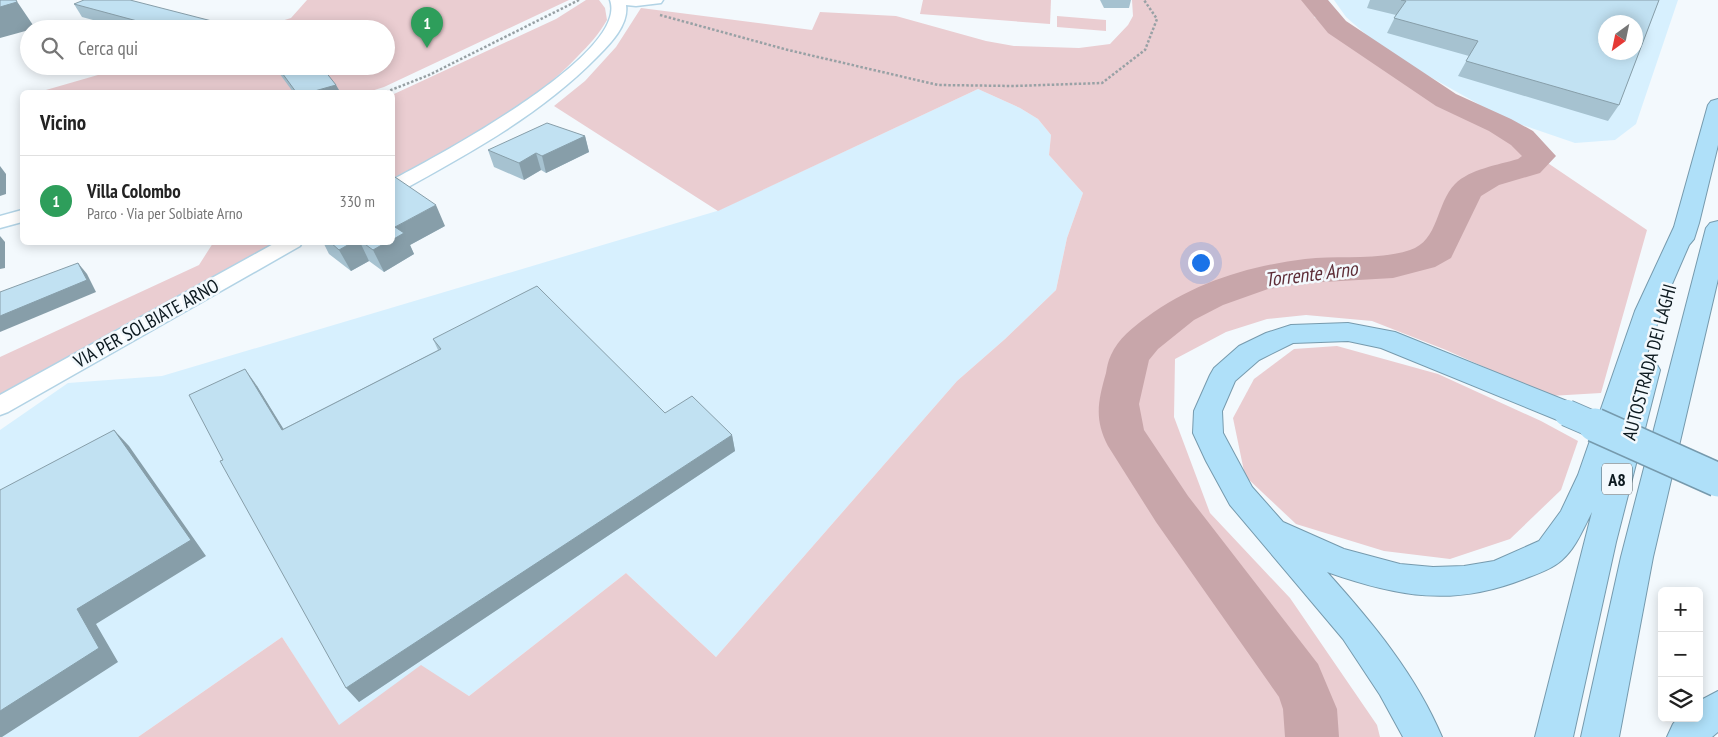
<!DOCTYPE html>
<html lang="it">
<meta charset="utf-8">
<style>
body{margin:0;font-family:"PT Sans Narrow",sans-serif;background:#f2f2f2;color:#222}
.controls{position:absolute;right:15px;bottom:15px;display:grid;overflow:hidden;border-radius:8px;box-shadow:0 2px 12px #0003}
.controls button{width:45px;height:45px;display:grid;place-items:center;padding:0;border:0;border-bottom:1px solid #e0e0e0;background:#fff;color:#222;font:25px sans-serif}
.compass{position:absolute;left:1598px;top:15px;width:45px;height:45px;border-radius:50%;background:#fff;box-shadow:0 2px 12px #0003;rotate:213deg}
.you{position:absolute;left:1200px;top:262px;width:18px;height:18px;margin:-12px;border:4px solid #fff;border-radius:50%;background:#1a73e8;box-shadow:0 0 0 8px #1a73e833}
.badge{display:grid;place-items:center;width:32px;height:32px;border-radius:50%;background:#db2777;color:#fff;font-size:16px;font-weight:700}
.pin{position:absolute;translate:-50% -41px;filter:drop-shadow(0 1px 2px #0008)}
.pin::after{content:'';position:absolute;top:26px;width:18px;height:15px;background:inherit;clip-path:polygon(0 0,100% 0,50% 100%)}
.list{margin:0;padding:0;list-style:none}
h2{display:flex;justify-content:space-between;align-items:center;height:65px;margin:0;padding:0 20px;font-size:21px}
h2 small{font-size:16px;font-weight:400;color:#767676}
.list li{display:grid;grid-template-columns:32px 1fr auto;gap:15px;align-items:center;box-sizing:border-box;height:90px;padding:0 20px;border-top:1px solid #e0e0e0}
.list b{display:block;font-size:19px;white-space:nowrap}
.list p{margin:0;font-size:16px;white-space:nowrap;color:#767676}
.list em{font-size:16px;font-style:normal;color:#767676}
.icon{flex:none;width:28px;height:28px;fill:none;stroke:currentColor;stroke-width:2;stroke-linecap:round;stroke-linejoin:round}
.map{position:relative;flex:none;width:1718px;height:737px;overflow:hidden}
.search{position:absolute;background:#fff;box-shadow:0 2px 12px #0003;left:20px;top:20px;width:375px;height:55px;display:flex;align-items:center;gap:12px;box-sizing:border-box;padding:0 18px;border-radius:28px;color:#767676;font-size:19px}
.panel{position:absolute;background:#fff;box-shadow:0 2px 12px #0003;left:20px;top:90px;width:375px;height:155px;border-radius:8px}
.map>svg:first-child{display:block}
.built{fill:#d7f0fe;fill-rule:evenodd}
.green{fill:#eacdd1}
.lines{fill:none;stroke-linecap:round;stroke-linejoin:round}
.river{fill:#c8a6aa;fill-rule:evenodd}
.street-casing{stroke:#b2d3e5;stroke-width:3}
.highway-casing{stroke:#769aad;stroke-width:2}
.path{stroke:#98a1a5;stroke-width:2.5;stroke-dasharray:2.5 2;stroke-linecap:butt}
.street{fill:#fff;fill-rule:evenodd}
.highway{fill:#afe0f9;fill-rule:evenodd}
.highway-bridge-far1-casing{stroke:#769aad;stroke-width:28;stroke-linecap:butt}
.highway-bridge-casing{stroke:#769aad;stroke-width:36;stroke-linecap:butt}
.highway-bridge-far1{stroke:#afe0f9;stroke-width:26}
.highway-bridge{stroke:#afe0f9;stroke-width:33}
.wall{fill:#a6c2d0}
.shaded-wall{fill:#879ea9}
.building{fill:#c1e1f2;stroke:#879ea9;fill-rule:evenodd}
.labels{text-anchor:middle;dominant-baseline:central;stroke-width:5;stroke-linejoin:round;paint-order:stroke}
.shield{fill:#f3f9fd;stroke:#515c62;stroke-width:1}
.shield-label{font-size:18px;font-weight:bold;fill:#0c191f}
.street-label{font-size:19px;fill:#0c191f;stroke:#f3f9fd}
.water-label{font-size:20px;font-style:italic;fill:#5e2d37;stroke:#f3f9fd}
</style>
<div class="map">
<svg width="1718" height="737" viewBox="0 0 1718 737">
<rect width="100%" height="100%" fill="#f3f9fd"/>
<g class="built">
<path d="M 1334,0 L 1678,0 L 1636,124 L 1615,140 L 1575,143 L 1505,119 L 1386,52 L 1346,17 ZM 1606,22 L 1636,22 L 1636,52 L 1606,52 Z"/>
<path d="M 978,89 L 1020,108 L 1038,119 L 1051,135 L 1049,155 L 1083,193 L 1067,238 L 1056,290 L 1005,339 L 957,381 L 716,657 L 626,573 L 469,696 L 421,666 L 339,726 L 282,637 L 138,737 L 0,737 L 0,430 L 68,383 L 162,376 L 717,211 Z"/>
</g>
<g class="green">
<path d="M 307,0 L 569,0 L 384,87 L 368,92 L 39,92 L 129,66 L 386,66 L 386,29 L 256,29 L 291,18 Z"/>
<path d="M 586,0 L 599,0 L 605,8 L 607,20 C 599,34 589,45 578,56 C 526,111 459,145 393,178 L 394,94 L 556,19 Z"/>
<path d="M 923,0 L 1051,0 L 1050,24 L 920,14 Z"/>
<path d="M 1132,0 L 1307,0 L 1321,11 L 1314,17 L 1466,113 L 1509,137 L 1647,230 L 1601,393 L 1550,396 L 1446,350 L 1372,321 L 1306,315 L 1267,319 L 1226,332 L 1175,359 L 1174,417 L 1210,513 L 1290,598 L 1377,725 L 1380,737 L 138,737 L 282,637 L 339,725 L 421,665 L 469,696 L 626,573 L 716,657 L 957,381 L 1005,339 L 1056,290 L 1067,238 L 1083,193 L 1049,155 L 1051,135 L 1038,119 L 1020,108 L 978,89 L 718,211 L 554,106 L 585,81 L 616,47 L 641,8 L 812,30 L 820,12 L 896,16 L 986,41 L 1014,46 L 1079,48 L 1110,44 L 1128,25 L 1133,16 Z"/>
<path d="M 1057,16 L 1106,20 L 1106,31 L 1057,27 Z"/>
<path d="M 213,243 L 277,243 L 217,277 L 129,322 L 0,396 L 0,357 L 199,265 Z"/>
<path d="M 1337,346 L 1438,374 L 1541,421 L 1578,441 L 1561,490 L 1510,539 L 1450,559 L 1384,551 L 1296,524 L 1245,476 L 1233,418 L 1254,379 L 1294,349 Z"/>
</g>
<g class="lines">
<path class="river" d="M 1301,0 L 1328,0 L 1346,21 L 1456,94 L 1511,119 L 1533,131 L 1556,156 L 1540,173 L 1499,185 L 1481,196 L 1451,258 L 1435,267 L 1393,278 L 1306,283 L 1268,289 L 1223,305 L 1194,320 L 1158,349 L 1149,360 L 1139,404 L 1144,430 L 1188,496 L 1318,664 L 1337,709 L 1339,737 L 1285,737 L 1283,709 L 1279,697 L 1156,522 L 1108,446 C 1094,419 1098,401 1106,373 C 1107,367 1108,361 1111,355 C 1118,339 1133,327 1147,317 C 1193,283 1248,266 1305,259 C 1339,255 1377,261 1410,250 C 1439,241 1436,203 1455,184 C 1470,169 1498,165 1518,159 L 1522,156 L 1511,145 L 1489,131 L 1436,106 L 1328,33 Z"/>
<g class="street-casing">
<g id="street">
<path d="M 610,0 L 663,0 L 661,3 L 636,6 L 626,5 C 629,25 610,44 597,57 C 540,115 470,153 399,192 L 392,193 L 392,180 C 434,158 630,54 610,0 Z"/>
<path d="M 22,210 L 22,222 L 0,228 L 0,216 Z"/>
<path d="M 277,242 L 302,242 L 300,246 L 8,412 L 0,415 L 0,395 Z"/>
</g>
</g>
<g class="highway-casing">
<g id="highway">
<path d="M 1718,99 L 1718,145 L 1699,223 L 1694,239 L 1689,245 L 1666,298 L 1645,360 L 1656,363 L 1660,370 L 1616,542 L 1573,737 L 1535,737 L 1592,512 C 1584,527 1576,548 1562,560 C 1552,569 1537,574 1524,579 C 1453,607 1398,597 1327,572 C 1372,622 1416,675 1442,737 L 1403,737 L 1380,695 L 1343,639 L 1230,505 L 1206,461 L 1193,433 L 1194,411 L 1210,375 L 1214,368 L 1239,346 L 1266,333 L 1291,325 L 1348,323 L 1395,332 L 1577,405 L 1581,413 L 1577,421 L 1567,424 L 1381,348 L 1348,341 L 1293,343 L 1259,360 L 1235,381 L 1222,411 L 1223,433 L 1252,487 L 1283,522 L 1344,549 L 1400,564 L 1433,567 L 1464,566 L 1494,561 L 1539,541 L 1561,511 L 1578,475 L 1635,311 L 1674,227 L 1708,105 L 1711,101 Z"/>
<path d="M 1718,221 L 1718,279 L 1653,557 L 1619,737 L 1581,737 L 1621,557 L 1706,228 L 1710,223 Z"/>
<path d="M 1718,691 L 1718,732 L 1712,737 L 1667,737 L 1673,724 L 1678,718 L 1699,718 L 1699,701 Z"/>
</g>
</g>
<g class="path">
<path d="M 660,15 L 788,50 L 938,85 L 1014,86 L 1102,83 L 1145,50 L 1157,19 L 1144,0"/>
<path d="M 386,92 L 429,75 L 579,0"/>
</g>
<use href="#street" class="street"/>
<use href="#highway" class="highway"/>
<g class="highway-bridge-far1-casing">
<path id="highway-bridge-far1" d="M 1567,413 L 1597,426"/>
</g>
<g class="highway-bridge-casing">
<path id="highway-bridge" d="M 1595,425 L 1718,480"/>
</g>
<use href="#highway-bridge-far1" class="highway-bridge-far1"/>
<use href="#highway-bridge" class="highway-bridge"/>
</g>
<g class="wall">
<path d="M 1100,0 L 1131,0 L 1129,8 L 1104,8 Z"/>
<path d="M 1370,0 L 1659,0 L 1619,105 L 1608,121 L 1458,76 L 1469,56 L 1387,33 L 1396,15 L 1367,8 Z"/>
<path d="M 74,4 L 243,29 L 126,29 L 82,17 Z"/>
<path d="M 274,66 L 321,66 L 336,85 L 340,92 L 293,92 Z"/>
<path d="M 585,136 L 589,152 L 546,173 L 541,170 L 524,180 L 494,167 L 488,150 Z"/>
<path d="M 445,226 L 410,245 L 414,254 L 384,272 L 369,261 L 351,271 L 329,254 L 323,242 L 392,242 Z"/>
<path d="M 433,339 L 732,435 L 735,451 L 359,702 L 223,460 L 257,386 L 283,429 L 438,350 Z"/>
</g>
<g class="shaded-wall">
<path d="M 16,0 L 35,28 L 29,29 L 29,30 L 0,38 L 0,7 Z"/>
<path d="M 214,66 L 231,66 L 216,71 Z"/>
<path d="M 336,85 L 340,92 L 311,92 Z"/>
<path d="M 585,136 L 589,152 L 546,173 L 542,156 Z"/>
<path d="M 536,153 L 541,170 L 524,180 L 519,163 Z"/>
<path d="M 0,166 L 6,174 L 6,194 L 0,196 Z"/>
<path d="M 436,205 L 445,226 L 410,245 L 414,254 L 384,272 L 373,250 L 387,242 L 392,242 L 395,227 Z"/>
<path d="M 0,236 L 5,242 L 5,268 L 0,269 Z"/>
<path d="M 353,242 L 360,242 L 369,261 L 351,271 L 339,250 Z"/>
<path d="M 78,263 L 87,274 L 96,292 L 0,332 L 0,316 Z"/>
<path d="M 245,369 L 257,386 L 294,446 L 282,430 Z"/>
<path d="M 114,430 L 129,446 L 206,556 L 96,624 L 118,662 L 2,737 L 0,737 L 0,711 L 77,609 Z"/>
<path d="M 732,435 L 735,451 L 359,702 L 346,688 Z"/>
</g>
<g class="building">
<path d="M 0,0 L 16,0 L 17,2 L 0,7 Z"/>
<path d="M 84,0 L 130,0 L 243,29 L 167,29 L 74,4 Z"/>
<path d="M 1401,0 L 1659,0 L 1619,105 L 1466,61 L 1478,41 L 1394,18 L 1406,1 ZM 1606,22 L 1636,22 L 1636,52 L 1606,52 Z"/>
<path d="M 278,23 L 282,29 L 258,29 Z"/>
<path d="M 277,66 L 321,66 L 336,85 L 311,92 L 296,92 Z"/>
<path d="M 547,123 L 585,136 L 542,156 L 536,153 L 519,163 L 488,150 Z"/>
<path d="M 395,177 L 436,205 L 395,227 L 404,233 L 392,240 L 392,179 Z"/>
<path d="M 330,242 L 353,242 L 339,250 Z"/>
<path d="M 362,242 L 387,242 L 373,250 Z"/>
<path d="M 78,263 L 87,280 L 0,316 L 0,292 Z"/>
<path d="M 537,286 L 665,413 L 692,396 L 732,435 L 346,688 L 220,461 L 223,460 L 189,395 L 245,369 L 282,430 L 441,349 L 433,339 Z"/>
<path d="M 114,430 L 191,540 L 77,609 L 99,648 L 0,711 L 0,490 Z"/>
</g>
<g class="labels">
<rect class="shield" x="1602" y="463.5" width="30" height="31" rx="4"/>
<g class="shield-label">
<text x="1617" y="479">A8</text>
</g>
<g class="street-label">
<text transform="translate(146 323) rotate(-29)">VIA PER SOLBIATE ARNO</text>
<text transform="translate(1649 362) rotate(-75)">AUTOSTRADA DEI LAGHI</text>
</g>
<g class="water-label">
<text transform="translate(1311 274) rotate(-7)">Torrente Arno</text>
</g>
</g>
</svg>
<div class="controls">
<button>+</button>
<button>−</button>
<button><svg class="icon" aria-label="layers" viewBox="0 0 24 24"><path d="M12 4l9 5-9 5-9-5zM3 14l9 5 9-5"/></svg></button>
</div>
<svg class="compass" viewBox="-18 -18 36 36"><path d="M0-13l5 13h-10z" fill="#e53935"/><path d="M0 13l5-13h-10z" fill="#767676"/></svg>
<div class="you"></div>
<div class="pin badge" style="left:427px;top:48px;background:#2e9e5b">1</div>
<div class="search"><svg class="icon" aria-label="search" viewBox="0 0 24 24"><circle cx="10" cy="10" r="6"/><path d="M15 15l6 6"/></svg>Cerca qui</div>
<section class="panel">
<h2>Vicino<small></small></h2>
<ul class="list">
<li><span class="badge" style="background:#2e9e5b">1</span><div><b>Villa Colombo</b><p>Parco · Via per Solbiate Arno</p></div><em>330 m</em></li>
</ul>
</section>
</div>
